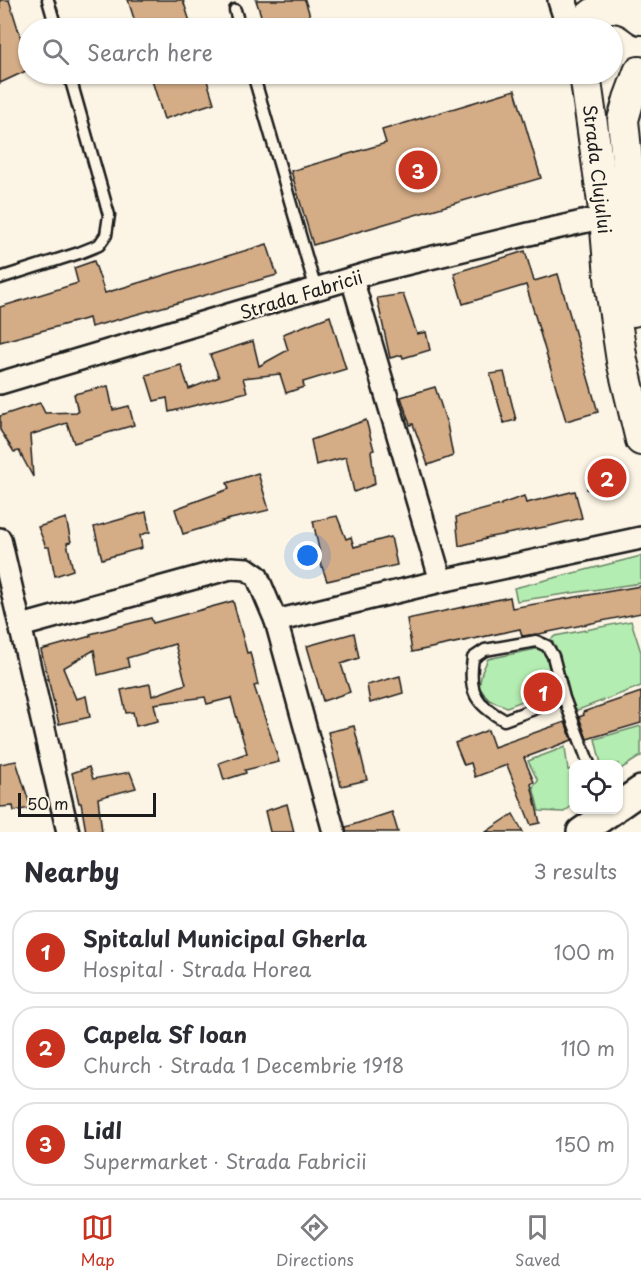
<!DOCTYPE html>
<meta charset="utf-8">
<style>
body{margin:0;font-family:"Playpen Sans",sans-serif;background:#f7f7f7;color:#2b2b33}
.controls{position:absolute;right:18px;bottom:18px;display:grid;overflow:hidden;border-radius:12px;box-shadow:0 2px 4px #0004}
.controls button{width:54px;height:54px;display:grid;place-items:center;padding:0;border:0;border-bottom:2px solid #e1e1e2;background:#fff;color:#2b2b33;font:30px sans-serif}
.scale{position:absolute;left:18px;bottom:15px;width:138px;box-sizing:border-box;padding-left:6px;border:3px solid #1c1c1c;border-top:0;font-size:16px;line-height:21px;white-space:nowrap;color:#1c1c1c;-webkit-text-stroke:4px #fcf5e5;paint-order:stroke}
.you{position:absolute;left:308px;top:556px;width:21px;height:21px;margin:-15px;border:4px solid #fff;border-radius:50%;background:#1a73e8;box-shadow:0 0 0 9px #1a73e833}
.badge{display:grid;place-items:center;width:39px;height:39px;border-radius:50%;background:#c8321e;color:#fff;font-size:20px;font-weight:700}
.pin{position:absolute;translate:-50% -50%;border:3px solid #fff;box-shadow:0 2px 6px #0006}
.list{margin:0;padding:0;list-style:none}
h2{display:flex;justify-content:space-between;align-items:center;height:78px;margin:0;padding:0 24px;font-size:26px}
h2 small{font-size:20px;font-weight:400;color:#7c7c81}
.list li{display:grid;grid-template-columns:39px 1fr auto;gap:18px;align-items:center;box-sizing:border-box;height:84px;margin:0 12px 12px;padding:0 12px;border:2px solid #e1e1e2;border-radius:24px}
.list b{display:block;font-size:22px;white-space:nowrap}
.list p{margin:0;font-size:20px;white-space:nowrap;color:#7c7c81}
.list em{font-size:20px;font-style:normal;color:#7c7c81}
.icon{flex:none;width:33px;height:33px;fill:none;stroke:currentColor;stroke-width:2;stroke-linecap:round;stroke-linejoin:round}
.map{position:relative;flex:none;width:641px;height:832px;overflow:hidden}
.search{position:absolute;background:#fff;box-shadow:0 2px 4px #0004;left:18px;right:18px;top:18px;height:66px;display:flex;align-items:center;gap:15px;box-sizing:border-box;padding:0 21px;border-radius:33px;color:#7c7c81;font-size:22px}
.sheet{height:366px;background:#fff}
nav{display:flex;justify-content:space-around;align-items:center;box-sizing:border-box;height:84px;border-top:2px solid #e1e1e2;background:#fff;font-size:16px;color:#7c7c81}
nav a{display:grid;justify-items:center;gap:3px}
nav .on{color:#c8321e}
.map>svg:first-child{display:block}
.green{fill:#b4edb1;stroke:#688466;stroke-width:1.5}
.building{fill:#d4ac86;stroke:#1c1c1c;stroke-width:1.5}
.lines{fill:none;stroke-linecap:round;stroke-linejoin:round}
.service-casing{stroke:#1c1c1c;stroke-width:15}
.minor-casing{stroke:#1c1c1c;stroke-width:26}
.tertiary-casing{stroke:#1c1c1c;stroke-width:32}
.secondary-casing{stroke:#1c1c1c;stroke-width:34}
.service{stroke:#fcf5e5;stroke-width:10}
.minor{stroke:#fcf5e5;stroke-width:21}
.tertiary{stroke:#fcf5e5;stroke-width:27}
.secondary{stroke:#fcf5e5;stroke-width:30}
.labels{text-anchor:middle;dominant-baseline:central;stroke-width:4.5;stroke-linejoin:round;paint-order:stroke}
.street-label{font-size:18px;fill:#1c1c1c;stroke:#fcf5e5}
</style>
<div class="map">
<svg width="641" height="832" viewBox="0 0 641 832">
<rect width="100%" height="100%" fill="#fcf5e5"/>
<filter id="ink" filterUnits="userSpaceOnUse"><feTurbulence type="fractalNoise" baseFrequency=".0167" numOctaves="2"/><feDisplacementMap in="SourceGraphic" scale="12" xChannelSelector="R" yChannelSelector="G"/><feConvolveMatrix kernelMatrix="1 2 1 2 8 2 1 2 1" color-interpolation-filters="sRGB"/></filter>
<g filter="url(#ink)">
<g class="green">
<path d="M 641,556 L 641,583 L 517,601 L 514,588 Z"/>
<path d="M 631,621 L 641,652 L 641,686 L 578,710 L 550,690 L 507,707 L 489,700 L 479,687 L 482,672 L 488,659 L 541,648 L 555,636 Z"/>
<path d="M 641,726 L 641,756 L 619,770 L 618,764 L 601,764 L 595,739 Z"/>
<path d="M 565,747 L 568,770 L 573,769 L 573,805 L 564,812 L 539,811 L 533,787 L 538,781 L 528,761 Z"/>
</g>
<g class="building">
<path d="M 0,0 L 9,0 L 28,61 L 28,70 L 0,83 Z"/>
<path d="M 128,0 L 183,0 L 192,28 L 137,28 Z"/>
<path d="M 256,0 L 305,0 L 314,28 L 265,28 Z"/>
<path d="M 150,74 L 205,74 L 214,103 L 164,119 Z"/>
<path d="M 515,90 L 541,178 L 313,245 L 291,171 L 386,143 L 382,130 Z"/>
<path d="M 267,244 L 277,275 L 91,327 L 89,318 L 0,342 L 0,307 L 78,283 L 74,268 L 94,261 L 105,293 Z"/>
<path d="M 525,251 L 534,281 L 558,274 L 598,412 L 566,421 L 526,285 L 463,304 L 454,273 Z"/>
<path d="M 403,294 L 417,334 L 426,332 L 430,350 L 403,358 L 402,355 L 390,358 L 377,298 Z"/>
<path d="M 330,316 L 346,369 L 303,382 L 304,387 L 286,393 L 280,374 L 243,378 L 247,392 L 169,412 L 167,398 L 154,401 L 146,375 L 181,365 L 189,389 L 219,377 L 210,355 L 253,341 L 259,366 L 288,350 L 283,334 Z"/>
<path d="M 504,372 L 516,420 L 504,423 L 490,374 Z"/>
<path d="M 108,386 L 113,410 L 129,406 L 134,425 L 74,443 L 67,423 L 30,435 L 33,477 L 19,451 L 14,452 L 0,430 L 0,416 L 40,403 L 45,413 L 78,412 L 74,394 Z"/>
<path d="M 435,387 L 447,424 L 453,456 L 428,465 L 413,424 L 410,425 L 401,397 Z"/>
<path d="M 366,420 L 374,450 L 371,451 L 375,484 L 354,492 L 346,457 L 316,465 L 311,440 Z"/>
<path d="M 621,466 L 626,486 L 600,493 L 587,489 L 589,480 L 595,473 Z"/>
<path d="M 258,473 L 269,510 L 222,521 L 223,522 L 183,534 L 175,509 L 229,489 L 227,483 Z"/>
<path d="M 575,491 L 582,518 L 550,526 L 485,538 L 486,539 L 459,546 L 456,517 L 501,505 L 501,504 L 524,496 L 526,503 Z"/>
<path d="M 146,512 L 150,532 L 140,535 L 142,548 L 102,559 L 94,527 Z"/>
<path d="M 337,516 L 346,539 L 351,537 L 354,547 L 391,537 L 397,565 L 327,581 L 318,555 L 320,554 L 313,521 Z"/>
<path d="M 66,518 L 71,542 L 67,543 L 73,570 L 55,576 L 49,547 L 46,547 L 38,527 Z"/>
<path d="M 641,586 L 641,613 L 539,634 L 522,636 L 520,629 L 412,652 L 407,619 L 510,597 L 512,608 Z"/>
<path d="M 233,601 L 247,653 L 250,652 L 258,685 L 254,686 L 271,736 L 279,762 L 245,770 L 246,773 L 224,780 L 219,763 L 247,753 L 231,698 L 207,704 L 205,697 L 154,704 L 158,721 L 136,726 L 133,712 L 126,713 L 121,690 L 150,684 L 152,696 L 186,684 L 175,644 L 127,658 L 129,667 L 98,675 L 94,650 L 63,668 L 76,699 L 86,696 L 90,717 L 59,724 L 41,650 L 91,636 L 90,634 L 151,618 L 153,623 Z"/>
<path d="M 354,633 L 359,658 L 341,664 L 350,692 L 323,701 L 307,646 Z"/>
<path d="M 400,676 L 403,693 L 370,703 L 367,685 Z"/>
<path d="M 641,692 L 641,723 L 587,739 L 579,717 L 584,715 L 583,712 Z"/>
<path d="M 565,722 L 572,740 L 524,758 L 534,782 L 531,784 L 540,823 L 531,825 L 507,765 L 475,777 L 471,763 L 464,765 L 455,743 L 488,730 L 494,747 Z"/>
<path d="M 354,726 L 367,780 L 341,786 L 328,732 Z"/>
<path d="M 16,761 L 31,808 L 14,811 L 13,806 L 0,807 L 0,764 Z"/>
<path d="M 89,767 L 93,779 L 130,772 L 136,788 L 98,798 L 102,832 L 86,832 L 81,803 L 79,803 L 72,773 Z"/>
<path d="M 287,804 L 294,832 L 270,832 L 265,811 Z"/>
<path d="M 392,812 L 398,832 L 346,832 L 346,827 Z"/>
<path d="M 513,814 L 523,832 L 486,832 Z"/>
</g>
<g class="lines">
<g class="service-casing">
<g id="service">
<path d="M 48,0 L 56,28"/>
<path d="M 235,10 L 240,28"/>
<path d="M 253,74 L 316,290"/>
<path d="M 0,278 L 79,253 L 99,245 L 106,235 L 109,215 L 69,74"/>
<path d="M 564,698 L 504,720 C 475,704 468,691 473,658 L 485,650 L 536,641 L 547,646 L 553,656 L 564,698 L 589,764"/>
</g>
</g>
<g class="minor-casing">
<g id="minor">
<path d="M 352,279 L 441,581"/>
<path d="M 0,383 L 376,271 L 529,234 L 605,217 L 611,205"/>
<path d="M 0,539 L 68,832"/>
<path d="M 276,621 L 441,581 L 641,538"/>
<path d="M 21,626 L 231,568 L 247,569 L 257,576 L 276,621 L 334,832"/>
</g>
</g>
<g class="tertiary-casing">
<g id="tertiary">
<path d="M 562,0 L 571,28"/>
<path d="M 618,806 L 641,790"/>
<path d="M 581,832 L 613,810"/>
</g>
</g>
<g class="secondary-casing">
<g id="secondary">
<path d="M 580,28 C 595,5 619,0 641,19"/>
<path d="M 585,74 L 605,217 L 611,288 L 622,361 L 641,440"/>
<path d="M 633,311 L 630,291 L 628,170 L 623,120 L 629,99 L 639,72"/>
</g>
</g>
<use href="#service" class="service"/>
<use href="#minor" class="minor"/>
<use href="#tertiary" class="tertiary"/>
<use href="#secondary" class="secondary"/>
</g>
</g>
<g class="labels">
<g class="street-label">
<text transform="translate(598 169) rotate(83)">Strada Clujului</text>
<text transform="translate(301 294) rotate(-17)">Strada Fabricii</text>
</g>
</g>
</svg>
<div class="controls">
<button><svg class="icon" aria-label="locate" viewBox="0 0 24 24"><circle cx="12" cy="12" r="6"/><path d="M12 2v4M12 18v4M2 12h4M18 12h4"/></svg></button>
</div>
<div class="scale">50 m</div>
<div class="you"></div>
<div class="pin badge" style="left:543px;top:692px">1</div>
<div class="pin badge" style="left:607px;top:478px">2</div>
<div class="pin badge" style="left:418px;top:170px">3</div>
<div class="search"><svg class="icon" aria-label="search" viewBox="0 0 24 24"><circle cx="10" cy="10" r="6"/><path d="M15 15l6 6"/></svg>Search here</div>
</div>
<section class="sheet">
<h2>Nearby<small>3 results</small></h2>
<ul class="list">
<li><span class="badge">1</span><div><b>Spitalul Municipal Gherla</b><p>Hospital · Strada Horea</p></div><em>100 m</em></li>
<li><span class="badge">2</span><div><b>Capela Sf Ioan</b><p>Church · Strada 1 Decembrie 1918</p></div><em>110 m</em></li>
<li><span class="badge">3</span><div><b>Lidl</b><p>Supermarket · Strada Fabricii</p></div><em>150 m</em></li>
</ul>
</section>
<nav>
<a class="on"><svg class="icon" aria-label="map" viewBox="0 0 24 24"><path d="M3 6l6-2 6 2 6-2v14l-6 2-6-2-6 2zM9 4v14M15 6v14"/></svg>Map</a>
<a><svg class="icon" aria-label="directions" viewBox="0 0 24 24"><path d="M12 3l9 9-9 9-9-9zM9 14v-3h6M13 9l2 2-2 2"/></svg>Directions</a>
<a><svg class="icon" aria-label="saved" viewBox="0 0 24 24"><path d="M7 4h10v16l-5-4-5 4z"/></svg>Saved</a>
</nav>
